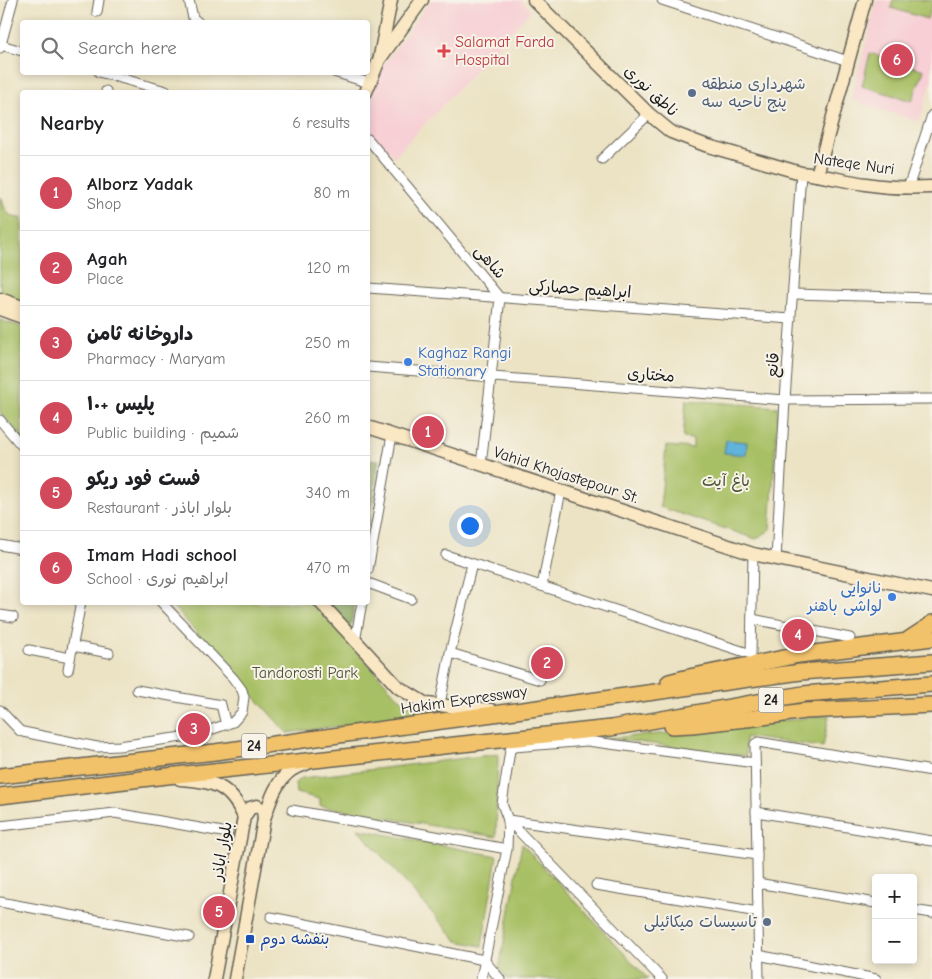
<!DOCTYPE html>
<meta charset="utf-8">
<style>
body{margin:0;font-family:"Comic Neue","Playpen Sans Arabic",sans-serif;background:#f6f6f6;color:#202124}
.controls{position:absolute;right:15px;bottom:15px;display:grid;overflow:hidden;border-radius:5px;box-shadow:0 2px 8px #0003}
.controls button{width:45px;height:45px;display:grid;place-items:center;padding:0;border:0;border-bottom:1px solid #e0e0e0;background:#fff;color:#202124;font:25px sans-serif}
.you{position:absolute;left:469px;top:525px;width:18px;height:18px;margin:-12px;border:4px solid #fff;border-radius:50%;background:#1a73e8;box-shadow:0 0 0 8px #1a73e833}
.badge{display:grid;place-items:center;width:32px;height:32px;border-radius:50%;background:#d1495b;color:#fff;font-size:16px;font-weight:700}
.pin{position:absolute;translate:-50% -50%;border:2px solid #fff;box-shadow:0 1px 5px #0006}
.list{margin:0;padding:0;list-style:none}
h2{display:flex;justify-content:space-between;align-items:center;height:65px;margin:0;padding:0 20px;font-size:21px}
h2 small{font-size:16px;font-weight:400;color:#757577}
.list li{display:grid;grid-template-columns:32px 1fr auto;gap:15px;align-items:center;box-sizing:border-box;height:75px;padding:0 20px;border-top:1px solid #e0e0e0}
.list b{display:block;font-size:19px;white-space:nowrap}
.list p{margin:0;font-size:16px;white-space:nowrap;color:#757577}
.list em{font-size:16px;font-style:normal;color:#757577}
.icon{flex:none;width:28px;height:28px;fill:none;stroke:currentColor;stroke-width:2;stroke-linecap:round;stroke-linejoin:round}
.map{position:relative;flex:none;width:932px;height:979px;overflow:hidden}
.search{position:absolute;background:#fff;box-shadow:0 2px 8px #0003;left:20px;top:20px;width:350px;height:55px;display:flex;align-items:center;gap:12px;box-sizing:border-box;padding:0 18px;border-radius:5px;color:#757577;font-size:19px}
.panel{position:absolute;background:#fff;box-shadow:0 2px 8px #0003;left:20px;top:90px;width:350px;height:515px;border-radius:5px}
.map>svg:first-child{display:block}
.built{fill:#f7cfd4}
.green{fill:#a8c065;stroke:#626e40}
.forest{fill:#86a65a;stroke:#51613b}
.water{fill:#61b4dc;stroke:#3e687c}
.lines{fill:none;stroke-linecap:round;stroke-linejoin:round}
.street-casing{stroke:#656257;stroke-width:11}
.secondary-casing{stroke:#656257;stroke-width:15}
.highway-casing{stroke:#656257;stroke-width:18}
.street{stroke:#fff;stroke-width:9}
.secondary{stroke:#fae7c3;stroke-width:12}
.highway{stroke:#f2c26a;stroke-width:15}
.health-dot{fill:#e0444e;stroke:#f7f3e8;stroke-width:2}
.service-dot{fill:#5c6f8a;stroke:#f7f3e8;stroke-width:2}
.shop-dot{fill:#3f7fe0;stroke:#f7f3e8;stroke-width:2}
.transit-dot{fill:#1a4fb4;stroke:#f7f3e8;stroke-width:2}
.labels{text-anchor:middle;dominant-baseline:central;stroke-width:4;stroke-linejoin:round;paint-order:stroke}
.shield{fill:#f7f3e8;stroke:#5e5c59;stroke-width:1}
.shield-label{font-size:15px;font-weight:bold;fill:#1c1c1c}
.health-label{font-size:16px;fill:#be3a42;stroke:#f7f3e8;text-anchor:start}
.service-label{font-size:16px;fill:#4e5e75;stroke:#f7f3e8;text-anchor:start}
.street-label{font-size:16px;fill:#1c1c1c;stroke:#f7f3e8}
.shop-label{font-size:16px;fill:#366cbe;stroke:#f7f3e8;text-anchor:start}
.park-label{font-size:16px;fill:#4d5536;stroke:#f7f3e8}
.transit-label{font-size:16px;fill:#164399;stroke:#f7f3e8;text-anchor:start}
</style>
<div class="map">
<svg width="932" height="979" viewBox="0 0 932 979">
<rect width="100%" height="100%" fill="#f7f3e8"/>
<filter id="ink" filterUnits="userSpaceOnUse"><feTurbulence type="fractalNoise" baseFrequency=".02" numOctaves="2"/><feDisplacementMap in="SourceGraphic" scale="10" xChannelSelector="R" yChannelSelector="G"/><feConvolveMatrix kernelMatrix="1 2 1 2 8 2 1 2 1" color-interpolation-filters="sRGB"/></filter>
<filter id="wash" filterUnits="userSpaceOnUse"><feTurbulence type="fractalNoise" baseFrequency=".0096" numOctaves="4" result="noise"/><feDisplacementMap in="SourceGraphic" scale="20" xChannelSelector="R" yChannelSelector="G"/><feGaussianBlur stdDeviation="1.12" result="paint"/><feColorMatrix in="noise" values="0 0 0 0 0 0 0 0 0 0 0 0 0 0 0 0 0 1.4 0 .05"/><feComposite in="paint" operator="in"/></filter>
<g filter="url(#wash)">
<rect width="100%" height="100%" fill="#ece3c4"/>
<g class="built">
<path d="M 431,0 L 521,0 L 531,11 L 394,157 L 368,129 L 367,92 L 371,82 Z"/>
<path d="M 877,0 L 932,0 L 932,80 L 919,122 L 851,100 Z"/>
</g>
<g class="green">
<path d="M 893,0 L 932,0 L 932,4 L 927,19 L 891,8 Z"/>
<path d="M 870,53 L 924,70 L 912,101 L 862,86 Z"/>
<path d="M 0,197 L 2,198 C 4,210 9,219 22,218 L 22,302 L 0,295 Z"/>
<path d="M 0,320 L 22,327 L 22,437 L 0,412 Z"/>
<path d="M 686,400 L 778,407 L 770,530 L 756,539 L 660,507 L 666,446 L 693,448 L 693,439 L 683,438 Z"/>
<path d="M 170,603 L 313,603 L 397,696 C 414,710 439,710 460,711 L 414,716 L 287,733 Z"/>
<path d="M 829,715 L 823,747 L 745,737 L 746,756 L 606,738 L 697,731 Z"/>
<path d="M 498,754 L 496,837 L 320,806 L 320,799 L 296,793 L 295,783 L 302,778 Z"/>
<path d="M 358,829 L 497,856 L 482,946 L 457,941 Z"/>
<path d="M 522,844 L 648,979 L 507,979 L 499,969 Z"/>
</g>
<g class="forest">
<path d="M 368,459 L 379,460 L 368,528 Z"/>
<path d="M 326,603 L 355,603 L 350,630 Z"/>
</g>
<path class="water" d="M 726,440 L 747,442 L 746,455 L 724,453 Z"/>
</g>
<g filter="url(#ink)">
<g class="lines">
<g class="street-casing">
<g id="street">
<path d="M 189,0 L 193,18 L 198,22"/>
<path d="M 662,0 L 848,61"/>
<path d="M 97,12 L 99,0"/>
<path d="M 1,45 L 22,51"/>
<path d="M 0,48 L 13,0"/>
<path d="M 99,72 L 166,91"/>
<path d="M 334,72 L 369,83"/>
<path d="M 106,92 L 106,91"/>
<path d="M 368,139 L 500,298 L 481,465"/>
<path d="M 602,159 L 649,114"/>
<path d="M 908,188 L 932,115"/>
<path d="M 368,288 L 791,319"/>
<path d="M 793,294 L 932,298"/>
<path d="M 368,367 L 467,375 L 785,400 L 932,399"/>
<path d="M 0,420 L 22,446"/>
<path d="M 0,545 L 22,549"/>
<path d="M 446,555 L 751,654 L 753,554"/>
<path d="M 776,559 L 785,400 L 801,173"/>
<path d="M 368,570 L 392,435"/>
<path d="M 368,583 L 411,599"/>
<path d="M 542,586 L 561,491"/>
<path d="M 0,615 L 13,617"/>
<path d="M 752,619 L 850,638"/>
<path d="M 355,642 L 362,602"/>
<path d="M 73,646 L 109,653"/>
<path d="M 29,650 L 70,658"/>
<path d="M 450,653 L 540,680"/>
<path d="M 68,670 L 81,602"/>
<path d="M 137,690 L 221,705 L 226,725"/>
<path d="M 441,699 L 450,653 L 472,564"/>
<path d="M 0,710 L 20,731 L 23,732 L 97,747 L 119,746 L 196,735 L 233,722 L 242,712 L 244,697 L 242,690 L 233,678 L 161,602"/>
<path d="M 292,810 L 507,849"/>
<path d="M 756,812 L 932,841"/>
<path d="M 508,820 L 757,855"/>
<path d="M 508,820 L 662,979"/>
<path d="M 0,826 L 115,813 L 228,833"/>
<path d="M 757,883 L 876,903"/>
<path d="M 596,885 L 758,912"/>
<path d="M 0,902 L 189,937"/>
<path d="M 913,910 L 932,913"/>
<path d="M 271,917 L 484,960 L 500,979"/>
<path d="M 758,955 L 876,979"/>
<path d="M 481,979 L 507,849 L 508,820 L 502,804 L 510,750 L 514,747 L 587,741 L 755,763"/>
<path d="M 759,979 L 755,744 L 758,742 L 932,771"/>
</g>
</g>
<g class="secondary-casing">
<g id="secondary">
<path d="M 534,0 L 649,114 L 671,132 L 705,145 L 801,173 C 823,175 844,181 866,184 C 888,188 910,188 932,187"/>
<path d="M 380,56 L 391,0"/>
<path d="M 366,92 L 379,60 L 422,0"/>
<path d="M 817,175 L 865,0"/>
<path d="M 0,299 L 22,307"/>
<path d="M 0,309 L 22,317"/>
<path d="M 368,427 L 753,554 L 932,591"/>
<path d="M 320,602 L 398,687 L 426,704 L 491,710"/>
<path d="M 180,779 C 213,781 230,785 244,817"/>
<path d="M 214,979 L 244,817 L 250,808 L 257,806 L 263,810 L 264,819"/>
<path d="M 235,979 L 264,819 C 270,801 276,780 293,769 C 298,767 303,765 308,763"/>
</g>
</g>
<g class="highway-casing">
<g id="highway">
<path d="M 909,639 L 929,626 L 932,623"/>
<path d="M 669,682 L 689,677 L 799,655 L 932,638"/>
<path d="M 672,726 L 692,725 L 755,718 L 805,711 L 932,705"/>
<path d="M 0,776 L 215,752 L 801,672 L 932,662"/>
<path d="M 0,796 L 158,777 L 611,728 L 803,694 L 932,684"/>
</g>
</g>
<use href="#street" class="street"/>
<use href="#secondary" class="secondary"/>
<use href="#highway" class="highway"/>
</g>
</g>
<path class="health-dot" d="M441.5 43.5h5v5h5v5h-5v5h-5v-5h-5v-5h5z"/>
<g class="service-dot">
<circle cx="692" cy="93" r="5"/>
<circle cx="767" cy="922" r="5"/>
</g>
<g class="shop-dot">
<circle cx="408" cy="362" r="5"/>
<circle cx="892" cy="597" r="5"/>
</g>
<rect class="transit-dot" x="245" y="934" width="10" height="10" rx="2.5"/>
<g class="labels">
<g class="shield">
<rect x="758.5" y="687.5" width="25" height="25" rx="4"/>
<rect x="241.5" y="733.5" width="25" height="25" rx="4"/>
</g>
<g class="shield-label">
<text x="771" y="700">24</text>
<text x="254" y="746">24</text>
</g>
<g class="health-label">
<text x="455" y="42">Salamat Farda<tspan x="455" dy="18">Hospital</tspan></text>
</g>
<g class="service-label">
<text x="702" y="84">شهرداری منطقه<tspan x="702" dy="18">پنج ناحیه سه</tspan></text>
<text x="757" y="922" text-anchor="end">تاسیسات میکائیلی</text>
</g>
<g class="street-label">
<text transform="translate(651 91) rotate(43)">ناطق نوری</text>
<text transform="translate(854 164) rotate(8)">Nateqe Nuri</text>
<text transform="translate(490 262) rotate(50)">شاهی</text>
<text transform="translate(580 289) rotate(4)">ابراهیم حصارکی</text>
<text transform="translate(773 365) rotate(-86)">قانع</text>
<text transform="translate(651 375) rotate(4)">مختاری</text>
<text transform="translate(566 475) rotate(18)">Vahid Khojastepour St.</text>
<text transform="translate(464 700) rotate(-8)">Hakim Expressway</text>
<text transform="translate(222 851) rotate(-80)">بلوار اباذر</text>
</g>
<g class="shop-label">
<text x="418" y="353">Kaghaz Rangi<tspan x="418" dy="18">Stationary</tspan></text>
<text x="882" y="588" text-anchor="end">نانوایی<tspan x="882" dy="18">لواشی باهنر</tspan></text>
</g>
<g class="park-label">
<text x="726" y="481">باغ آیت</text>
<text x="305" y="673">Tandorosti Park</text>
</g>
<g class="transit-label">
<text x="260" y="939">بنفشه دوم</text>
</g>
</g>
</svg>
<div class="controls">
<button>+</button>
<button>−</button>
</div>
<div class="you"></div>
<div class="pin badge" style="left:428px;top:432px">1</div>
<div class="pin badge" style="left:547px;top:663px">2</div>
<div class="pin badge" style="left:194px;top:729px">3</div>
<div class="pin badge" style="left:798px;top:635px">4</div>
<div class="pin badge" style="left:219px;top:912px">5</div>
<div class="pin badge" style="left:897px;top:60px">6</div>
<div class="search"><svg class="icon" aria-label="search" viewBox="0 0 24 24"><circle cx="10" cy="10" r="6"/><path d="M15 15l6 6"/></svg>Search here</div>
<section class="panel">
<h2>Nearby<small>6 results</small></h2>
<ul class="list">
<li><span class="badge">1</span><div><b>Alborz Yadak</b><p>Shop</p></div><em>80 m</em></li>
<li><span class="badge">2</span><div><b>Agah</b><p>Place</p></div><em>120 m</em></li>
<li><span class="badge">3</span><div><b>داروخانه ثامن</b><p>Pharmacy · Maryam</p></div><em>250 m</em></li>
<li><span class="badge">4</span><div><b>پلیس +۱۰</b><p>Public building · شمیم</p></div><em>260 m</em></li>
<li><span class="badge">5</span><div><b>فست فود ریکو</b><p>Restaurant · بلوار اباذر</p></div><em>340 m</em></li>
<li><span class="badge">6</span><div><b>Imam Hadi school</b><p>School · ابراهیم نوری</p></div><em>470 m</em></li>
</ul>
</section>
</div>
